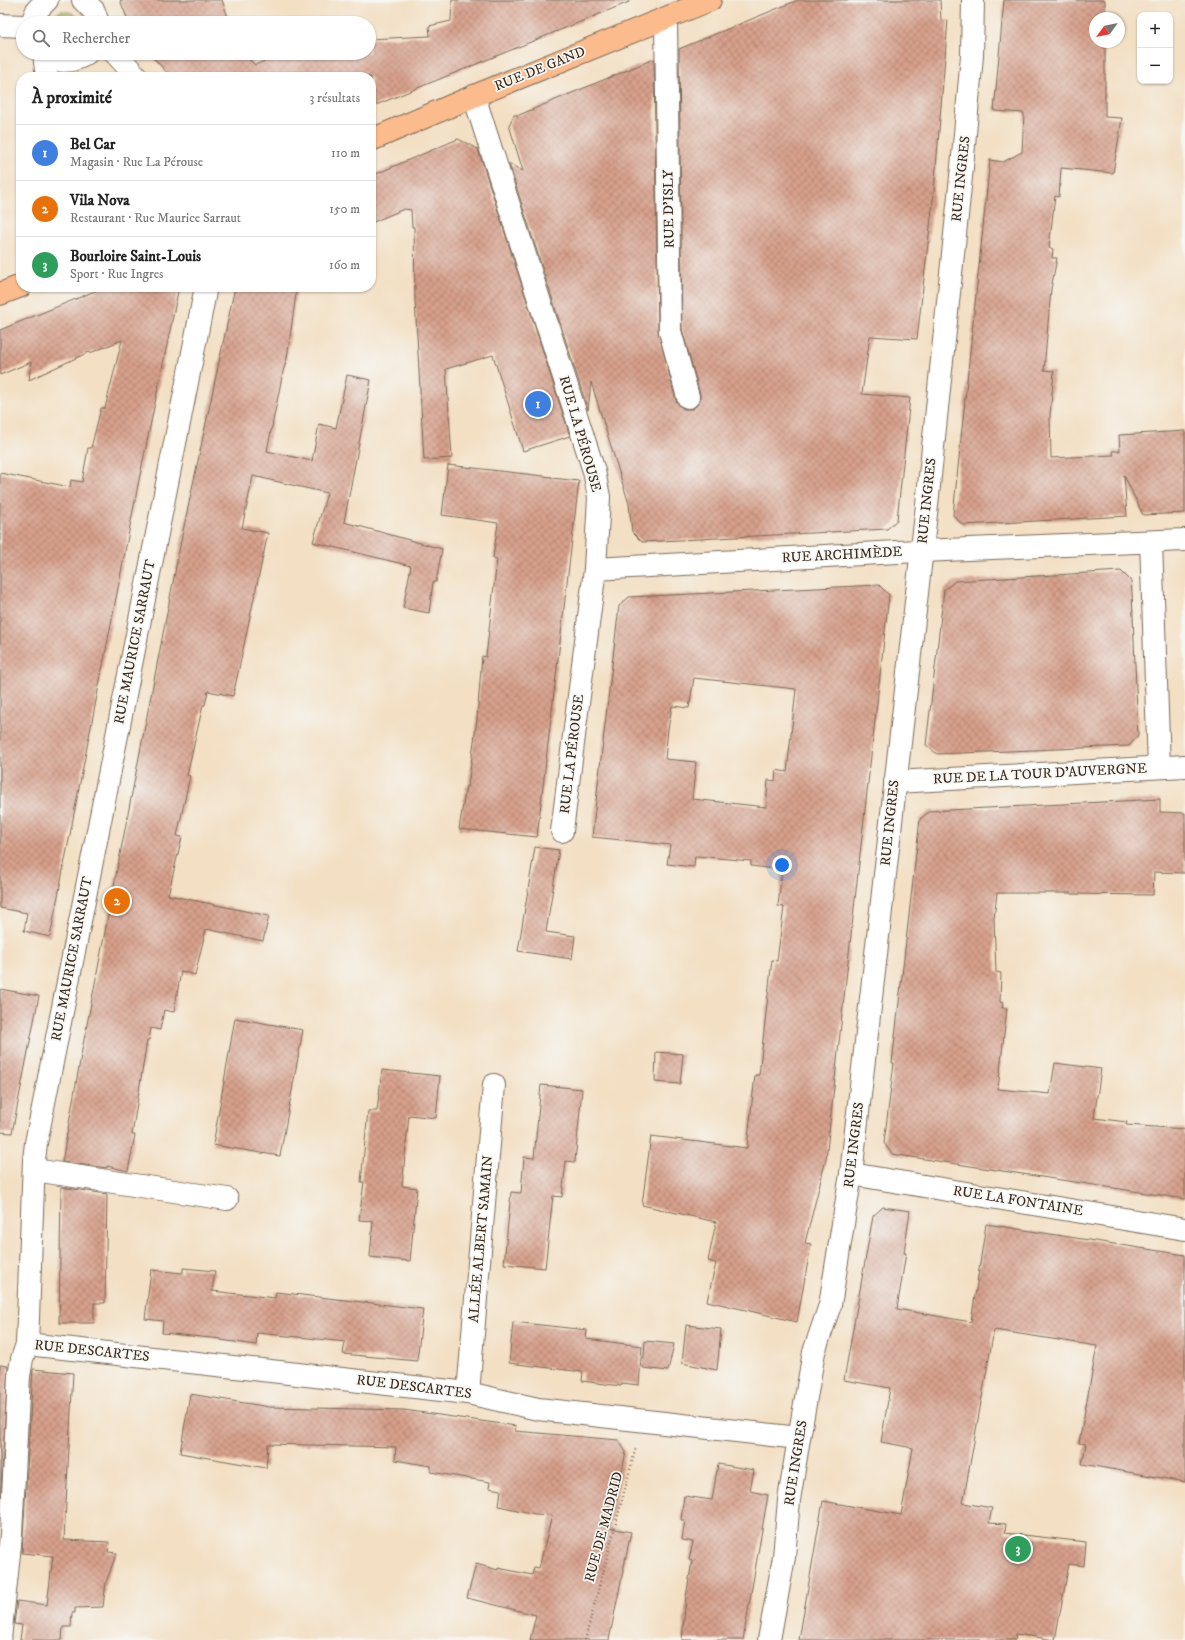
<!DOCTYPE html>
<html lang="fr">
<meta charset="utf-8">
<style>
body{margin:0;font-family:"IM FELL DW Pica",serif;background:#f2f2f2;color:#222}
.controls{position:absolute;right:12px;top:12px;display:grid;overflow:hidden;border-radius:8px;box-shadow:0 1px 3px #0004}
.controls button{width:36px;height:36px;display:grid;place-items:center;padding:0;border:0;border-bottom:1px solid #e0e0e0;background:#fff;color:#222;font:20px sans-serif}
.compass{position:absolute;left:1089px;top:12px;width:36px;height:36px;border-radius:50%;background:#fff;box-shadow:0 1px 3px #0004;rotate:237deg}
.you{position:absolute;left:782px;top:865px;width:14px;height:14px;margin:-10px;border:3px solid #fff;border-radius:50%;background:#1a73e8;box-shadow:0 0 0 6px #1a73e833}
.badge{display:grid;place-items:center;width:26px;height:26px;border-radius:50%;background:#d93025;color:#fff;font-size:13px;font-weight:700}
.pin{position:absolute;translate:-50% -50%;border:2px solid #fff;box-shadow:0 1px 4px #0006}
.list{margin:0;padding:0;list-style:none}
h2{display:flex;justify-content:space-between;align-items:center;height:52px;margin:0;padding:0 16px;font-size:17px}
h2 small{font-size:13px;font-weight:400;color:#767676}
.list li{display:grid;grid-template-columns:26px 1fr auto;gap:12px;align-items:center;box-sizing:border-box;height:56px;padding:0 16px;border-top:1px solid #e0e0e0}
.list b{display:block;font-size:15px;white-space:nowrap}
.list p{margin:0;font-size:13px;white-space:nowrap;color:#767676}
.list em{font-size:13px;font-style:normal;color:#767676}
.icon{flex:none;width:22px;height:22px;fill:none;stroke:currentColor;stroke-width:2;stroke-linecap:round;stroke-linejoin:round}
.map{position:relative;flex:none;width:1185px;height:1640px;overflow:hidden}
.search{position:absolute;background:#fff;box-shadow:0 1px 3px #0004;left:16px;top:16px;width:360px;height:44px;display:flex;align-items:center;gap:10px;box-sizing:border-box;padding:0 14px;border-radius:22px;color:#767676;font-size:15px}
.panel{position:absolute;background:#fff;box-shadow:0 1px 3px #0004;left:16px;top:72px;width:360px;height:220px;border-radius:16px}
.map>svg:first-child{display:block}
.grass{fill:#b1bf61;stroke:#767440}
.building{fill:url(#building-cross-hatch);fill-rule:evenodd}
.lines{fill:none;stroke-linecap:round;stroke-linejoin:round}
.minor-casing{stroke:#7b6958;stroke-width:24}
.major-casing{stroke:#7b6958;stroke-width:24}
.path{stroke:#7b6958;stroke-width:2.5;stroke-dasharray:1 3;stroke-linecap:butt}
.minor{stroke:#fff;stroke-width:22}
.major{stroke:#fbbb8c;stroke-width:22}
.labels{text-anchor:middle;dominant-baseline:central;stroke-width:3.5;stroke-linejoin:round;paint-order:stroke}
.street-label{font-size:14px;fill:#3b2a1e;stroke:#f6f6f2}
</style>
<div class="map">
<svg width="1185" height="1640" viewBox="0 0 1185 1640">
<defs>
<pattern id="building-cross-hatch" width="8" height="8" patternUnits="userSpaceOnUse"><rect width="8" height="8" fill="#d7a08c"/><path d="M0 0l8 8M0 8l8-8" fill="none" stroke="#b08372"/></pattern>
</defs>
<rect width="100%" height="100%" fill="#f6f6f2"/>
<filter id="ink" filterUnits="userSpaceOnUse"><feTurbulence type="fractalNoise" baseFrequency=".025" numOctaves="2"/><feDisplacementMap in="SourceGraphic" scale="8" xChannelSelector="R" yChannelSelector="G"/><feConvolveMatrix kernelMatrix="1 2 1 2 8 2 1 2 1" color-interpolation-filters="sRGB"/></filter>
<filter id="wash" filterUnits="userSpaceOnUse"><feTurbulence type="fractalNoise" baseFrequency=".012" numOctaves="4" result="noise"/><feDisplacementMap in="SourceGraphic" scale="16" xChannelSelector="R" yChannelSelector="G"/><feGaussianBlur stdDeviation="0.9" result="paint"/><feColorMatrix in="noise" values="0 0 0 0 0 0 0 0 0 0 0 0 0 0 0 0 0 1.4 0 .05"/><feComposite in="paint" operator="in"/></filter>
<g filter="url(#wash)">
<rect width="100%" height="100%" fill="#f3dfc3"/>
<path class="grass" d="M 61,11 C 70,11 77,14 81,23 L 48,23 L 51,17 Z"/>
<g id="blocks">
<g class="building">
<path d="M 120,0 L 222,0 L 230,23 L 129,23 Z"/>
<path d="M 452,0 L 629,0 L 629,2 L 371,107 L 371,77 L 171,77 L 149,53 L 243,53 L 255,65 L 284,53 L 369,53 L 369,39 L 430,36 L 429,26 L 451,21 Z"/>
<path d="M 798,0 L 940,0 L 941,21 L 948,20 L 934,192 L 917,339 L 870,336 L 862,394 L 910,398 L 897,520 L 887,529 L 642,542 L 632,532 L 629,504 L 591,382 L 588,410 L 509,164 L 523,171 L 509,125 L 514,115 L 519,115 L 654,59 L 658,331 L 676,401 L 680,406 L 684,409 L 692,409 L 697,405 L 700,400 L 700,394 L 682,329 L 679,49 Z"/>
<path d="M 1004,0 L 1105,0 L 1105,18 L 1095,18 L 1095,42 L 1105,42 L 1105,117 L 1122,118 L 1113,173 L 1061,168 L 1059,197 L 1055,196 L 1049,248 L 1053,249 L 1052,258 L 1057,258 L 1051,289 L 1044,370 L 1054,371 L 1050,415 L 1051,458 L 1114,455 L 1112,451 L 1120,451 L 1119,435 L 1185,431 L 1185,513 L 1143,515 L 1124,475 L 1127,516 L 963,525 L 953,515 L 990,160 L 1003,162 L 1022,152 L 1024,113 L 994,111 Z"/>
<path d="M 458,139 L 478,149 L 570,436 L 523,451 L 493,355 L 446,369 L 452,458 L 424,460 L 415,300 L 414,227 L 412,227 L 411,210 L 404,209 L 371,223 L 371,176 Z"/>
<path d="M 105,287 L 179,287 L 139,480 L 50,937 L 24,931 L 27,913 L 0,908 L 0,473 L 70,487 L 71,480 L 82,482 L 88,448 L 91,448 L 101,408 L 105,408 L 122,340 L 90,353 L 89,352 L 29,380 L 31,362 L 0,375 L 0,330 Z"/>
<path d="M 235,287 L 297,287 L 287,358 L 283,372 L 267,451 L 312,461 L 319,424 L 336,428 L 347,375 L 371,380 L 344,522 L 442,549 L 436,582 L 433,582 L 429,613 L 403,608 L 411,566 L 313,542 L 327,493 L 253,476 L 242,528 L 268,533 L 233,696 L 208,691 L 205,705 L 203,705 L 187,775 L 190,776 L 177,836 L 182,837 L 168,895 L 269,916 L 263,941 L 206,929 L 195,975 L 181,971 L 174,1012 L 164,1010 L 160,1030 L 151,1028 L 149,1040 L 147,1040 L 132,1135 L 135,1135 L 128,1171 L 107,1166 L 107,1168 L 62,1162 L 82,1050 L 183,531 Z"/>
<path d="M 448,465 L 552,477 L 552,478 L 579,481 L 537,837 L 459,829 L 466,786 L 468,786 L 477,719 L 482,656 L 486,657 L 497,559 L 493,558 L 498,523 L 442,515 Z"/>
<path d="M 1121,571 L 1131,581 L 1132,593 L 1138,735 L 1129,746 L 937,754 L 926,745 L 944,590 L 955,581 Z"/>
<path d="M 879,585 L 889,595 L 830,1123 L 826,1159 L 805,1243 L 811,1244 L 797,1322 L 707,1301 L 716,1263 L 708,1261 L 716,1222 L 642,1205 L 651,1136 L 747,1148 L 755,1075 L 759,1075 L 772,960 L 777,961 L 784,907 L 778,906 L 782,870 L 751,866 L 751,861 L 695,856 L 694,867 L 667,864 L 670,845 L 592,837 L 596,801 L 619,606 L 629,597 ZM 694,678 L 796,689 L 787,772 L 776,770 L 775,781 L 768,780 L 766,807 L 692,799 L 696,762 L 665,759 L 668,729 L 672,706 L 689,708 Z"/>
<path d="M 1160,799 L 1160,812 L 1185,813 L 1185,873 L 1154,872 L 1153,895 L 1071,894 L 1071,893 L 997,893 L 994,919 L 996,972 L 1001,973 L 1000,1002 L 1003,1003 L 1002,1008 L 1007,1008 L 998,1089 L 1050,1094 L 1055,1063 L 1101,1069 L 1094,1118 L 1127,1122 L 1126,1125 L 1185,1129 L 1185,1199 L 892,1154 L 884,1143 L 894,1063 L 892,1063 L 920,819 L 930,811 Z"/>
<path d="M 535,847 L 559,850 L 546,932 L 575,936 L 572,959 L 518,951 Z"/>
<path d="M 0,989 L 39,996 L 12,1133 L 0,1132 Z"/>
<path d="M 235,1018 L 303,1030 L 280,1156 L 213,1145 Z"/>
<path d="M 656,1052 L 683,1054 L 680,1084 L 655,1082 Z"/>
<path d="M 382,1070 L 440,1076 L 436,1118 L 409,1115 L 402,1186 L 417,1188 L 410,1261 L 370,1257 L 373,1221 L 359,1220 L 364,1182 L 361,1182 L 368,1111 L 377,1111 Z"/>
<path d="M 541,1085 L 582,1089 L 575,1162 L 566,1161 L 562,1197 L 553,1196 L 545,1268 L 504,1264 L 511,1192 L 521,1193 L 524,1157 L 534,1158 Z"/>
<path d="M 61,1187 L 107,1194 L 105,1303 L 94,1303 L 94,1323 L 59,1323 Z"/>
<path d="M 883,1207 L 910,1211 L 904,1253 L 906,1253 L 897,1309 L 971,1322 L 986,1224 L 1185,1255 L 1185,1482 L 1082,1464 L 1086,1444 L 1079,1443 L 1097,1346 L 994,1330 L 963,1503 L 992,1508 L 989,1523 L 1006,1524 L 1005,1533 L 1086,1542 L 1084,1566 L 1069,1564 L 1055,1640 L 1016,1634 L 1015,1640 L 799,1640 L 823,1501 L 901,1515 L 913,1448 L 881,1442 L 890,1388 L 844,1380 L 873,1216 Z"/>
<path d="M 183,1268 L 215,1271 L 212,1291 L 275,1298 L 276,1292 L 423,1309 L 417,1361 L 343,1354 L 345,1342 L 308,1338 L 257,1333 L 256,1345 L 221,1340 L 221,1339 L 162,1333 L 163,1321 L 145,1319 L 151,1270 L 183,1273 Z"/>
<path d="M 513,1322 L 587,1330 L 586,1339 L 642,1346 L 639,1385 L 622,1383 L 621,1386 L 582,1381 L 583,1372 L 509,1363 Z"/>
<path d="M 686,1325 L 721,1329 L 717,1370 L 682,1363 Z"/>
<path d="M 645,1341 L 674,1344 L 668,1371 L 643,1368 Z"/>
<path d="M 0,1365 L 8,1366 L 0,1505 Z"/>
<path d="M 33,1369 L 73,1373 L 64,1540 L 109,1542 L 108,1552 L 117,1553 L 106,1582 L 103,1607 L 75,1608 L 75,1613 L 72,1613 L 71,1627 L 63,1627 L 62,1640 L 20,1640 L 22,1625 L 14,1624 L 17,1601 L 47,1605 L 53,1556 L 22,1553 Z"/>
<path d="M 190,1394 L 269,1407 L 404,1410 L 516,1426 L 515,1431 L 618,1440 L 626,1452 L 610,1528 L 631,1532 L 609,1640 L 530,1640 L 536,1615 L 467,1598 L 476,1564 L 498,1570 L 498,1568 L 532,1575 L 534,1567 L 539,1568 L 552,1515 L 535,1514 L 499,1506 L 501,1490 L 489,1488 L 490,1482 L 431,1472 L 431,1466 L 395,1460 L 396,1447 L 268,1444 L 266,1468 L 180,1453 Z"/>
<path d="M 718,1464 L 754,1470 L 750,1491 L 768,1495 L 743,1640 L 682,1640 L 686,1597 L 692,1561 L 689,1560 L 693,1542 L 682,1540 L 685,1520 L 681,1520 L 684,1496 L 712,1500 Z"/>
</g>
</g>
</g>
<g filter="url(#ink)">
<use href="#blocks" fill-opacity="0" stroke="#7b6958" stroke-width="1"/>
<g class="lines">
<g class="minor-casing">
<g id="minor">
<path d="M 83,0 L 94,11 L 98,23"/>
<path d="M 666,19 L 670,331 L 688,397"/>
<path d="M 32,23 L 37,10 L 47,0"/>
<path d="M 0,25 L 23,26"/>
<path d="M 43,53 C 56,64 74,63 87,53"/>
<path d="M 115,53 L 137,77"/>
<path d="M 44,54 L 47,77"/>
<path d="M 474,96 L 594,471 L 599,497 L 595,569 L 562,831"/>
<path d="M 1151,542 L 1159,767"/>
<path d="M 595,569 L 897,552 L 1185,540"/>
<path d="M 895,782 L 1185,766"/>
<path d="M 34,1170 L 227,1199"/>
<path d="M 851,1174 L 1185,1229"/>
<path d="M 27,1344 L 468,1393 L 538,1409 L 799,1438"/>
<path d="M 468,1393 L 494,1085"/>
<path d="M 0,1639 L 11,1535 L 19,1376 L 22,1359 L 27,1344 L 34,1160 L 36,1143 L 206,287"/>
<path d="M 769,1640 L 784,1557 L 789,1500 L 799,1438 L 814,1352 L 830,1305 L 851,1174 L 927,505 L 962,167 L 972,56 L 973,0"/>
</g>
</g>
<g class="major-casing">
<g id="major">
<path d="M 371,140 L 474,96 L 710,0"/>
<path d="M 0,294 L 21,286"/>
</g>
</g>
<path class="path" d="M 585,1640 L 636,1447"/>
<use href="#minor" class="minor"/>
<use href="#major" class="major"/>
</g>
</g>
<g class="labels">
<g class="street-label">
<text transform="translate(540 69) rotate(-22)">RUE DE GAND</text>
<text transform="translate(961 179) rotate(-84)">RUE INGRES</text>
<text transform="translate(669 209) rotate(-91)">RUE D'ISLY</text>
<text transform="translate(580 434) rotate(74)">RUE LA PÉROUSE</text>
<text transform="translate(927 501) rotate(-84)">RUE INGRES</text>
<text transform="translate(842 555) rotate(-3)">RUE ARCHIMÈDE</text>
<text transform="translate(135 642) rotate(-79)">RUE MAURICE SARRAUT</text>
<text transform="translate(572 754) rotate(-83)">RUE LA PÉROUSE</text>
<text transform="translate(1040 774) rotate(-3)">RUE DE LA TOUR D'AUVERGNE</text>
<text transform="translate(890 823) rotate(-84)">RUE INGRES</text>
<text transform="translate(72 959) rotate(-79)">RUE MAURICE SARRAUT</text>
<text transform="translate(854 1145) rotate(-83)">RUE INGRES</text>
<text transform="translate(1018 1201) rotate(9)">RUE LA FONTAINE</text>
<text transform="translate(481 1239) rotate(-85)">ALLÉE ALBERT SAMAIN</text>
<text transform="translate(92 1351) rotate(6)">RUE DESCARTES</text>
<text transform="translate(414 1387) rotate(7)">RUE DESCARTES</text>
<text transform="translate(796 1463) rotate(-81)">RUE INGRES</text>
<text transform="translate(604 1527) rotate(-75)">RUE DE MADRID</text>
</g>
</g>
</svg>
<div class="controls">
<button>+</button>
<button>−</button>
</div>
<svg class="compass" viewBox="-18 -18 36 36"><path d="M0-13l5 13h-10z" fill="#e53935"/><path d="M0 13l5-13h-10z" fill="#767676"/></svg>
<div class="you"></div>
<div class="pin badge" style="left:538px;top:404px;background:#3f7fe0">1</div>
<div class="pin badge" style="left:117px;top:901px;background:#e8710a">2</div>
<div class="pin badge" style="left:1018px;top:1549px;background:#2e9e5b">3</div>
<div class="search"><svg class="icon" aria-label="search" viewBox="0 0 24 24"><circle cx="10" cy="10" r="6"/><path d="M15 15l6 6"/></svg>Rechercher</div>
<section class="panel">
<h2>À proximité<small>3 résultats</small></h2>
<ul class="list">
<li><span class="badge" style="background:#3f7fe0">1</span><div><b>Bel Car</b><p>Magasin · Rue La Pérouse</p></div><em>110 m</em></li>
<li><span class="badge" style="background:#e8710a">2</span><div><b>Vila Nova</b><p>Restaurant · Rue Maurice Sarraut</p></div><em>150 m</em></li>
<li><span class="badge" style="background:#2e9e5b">3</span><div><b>Bourloire Saint-Louis</b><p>Sport · Rue Ingres</p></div><em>160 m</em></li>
</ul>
</section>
</div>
